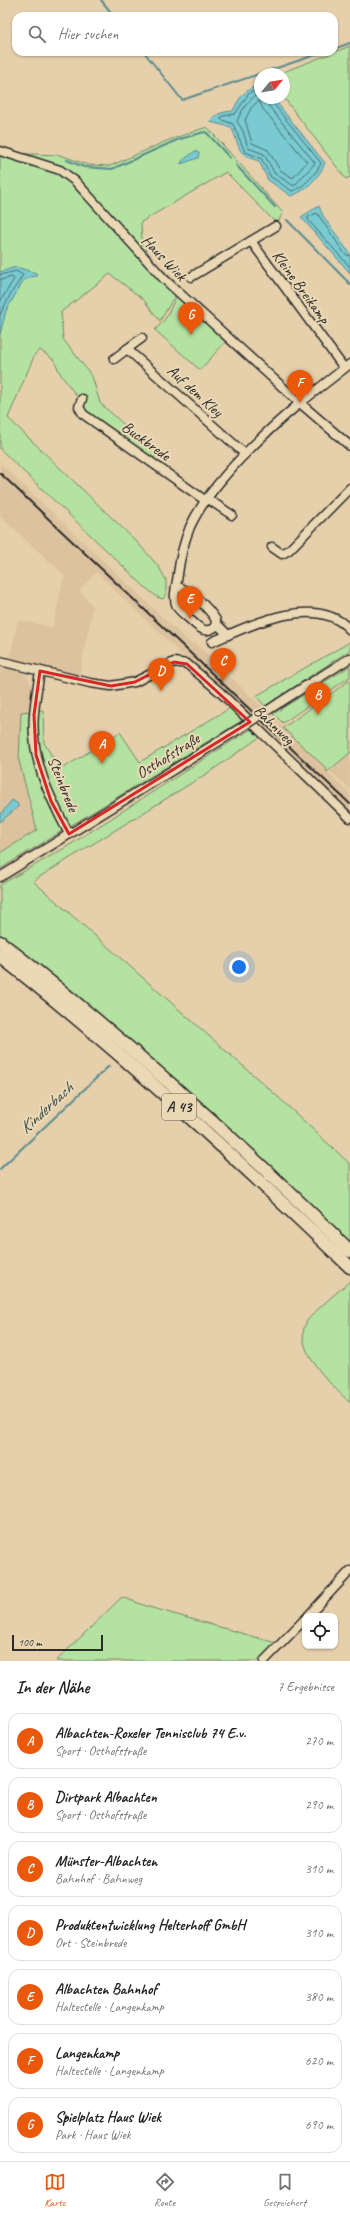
<!DOCTYPE html>
<html lang="de">
<meta charset="utf-8">
<style>
body{margin:0;font-family:Caveat,sans-serif;background:#f2f2f2;color:#202124}
.controls{position:absolute;right:12px;bottom:12px;display:grid;overflow:hidden;border-radius:8px;box-shadow:0 1px 3px #0004}
.controls button{width:36px;height:36px;display:grid;place-items:center;padding:0;border:0;border-bottom:1px solid #e0e0e0;background:#fff;color:#202124;font:20px sans-serif}
.compass{position:absolute;left:254px;top:68px;width:36px;height:36px;border-radius:50%;background:#fff;box-shadow:0 1px 3px #0004;rotate:60deg}
.scale{position:absolute;left:12px;bottom:10px;width:91px;box-sizing:border-box;padding-left:4px;border:2px solid #2b2b2b;border-top:0;font-size:11px;line-height:14px;white-space:nowrap;color:#2b2b2b;-webkit-text-stroke:3px #ebd9b6;paint-order:stroke}
.you{position:absolute;left:239px;top:967px;width:14px;height:14px;margin:-10px;border:3px solid #fff;border-radius:50%;background:#1a73e8;box-shadow:0 0 0 6px #1a73e833}
.badge{display:grid;place-items:center;width:26px;height:26px;border-radius:50%;background:#ea580c;color:#fff;font-size:13px;font-weight:700}
.pin{position:absolute;translate:-50% -33px;filter:drop-shadow(0 1px 2px #0008)}
.pin::after{content:'';position:absolute;top:21px;width:14px;height:12px;background:inherit;clip-path:polygon(0 0,100% 0,50% 100%)}
.list{margin:0;padding:0;list-style:none}
h2{display:flex;justify-content:space-between;align-items:center;height:52px;margin:0;padding:0 16px;font-size:17px}
h2 small{font-size:13px;font-weight:400;color:#757577}
.list li{display:grid;grid-template-columns:26px 1fr auto;gap:12px;align-items:center;box-sizing:border-box;height:56px;margin:0 8px 8px;padding:0 8px;border:1px solid #e0e0e0;border-radius:12px}
.list b{display:block;font-size:15px;white-space:nowrap}
.list p{margin:0;font-size:13px;white-space:nowrap;color:#757577}
.list em{font-size:13px;font-style:normal;color:#757577}
.icon{flex:none;width:22px;height:22px;fill:none;stroke:currentColor;stroke-width:2;stroke-linecap:round;stroke-linejoin:round}
.map{position:relative;flex:none;width:350px;height:1661px;overflow:hidden}
.search{position:absolute;background:#fff;box-shadow:0 1px 3px #0004;left:12px;right:12px;top:12px;height:44px;display:flex;align-items:center;gap:10px;box-sizing:border-box;padding:0 14px;border-radius:12px;color:#757577;font-size:15px}
.sheet{height:500px;background:#fff}
nav{display:flex;justify-content:space-around;align-items:center;box-sizing:border-box;height:56px;border-top:1px solid #e0e0e0;background:#fff;font-size:11px;color:#757577}
nav a{display:grid;justify-items:center;gap:2px}
nav .on{color:#ea580c}
.map>svg:first-child{display:block}
.built{fill:#dcc29e}
.green{fill:#b4e2a1;stroke:#708666}
.water{fill:#79cad1;stroke:#5a8a8f}
.lines{fill:none;stroke-linecap:round;stroke-linejoin:round}
.shore{stroke:#4a6b6d;stroke-width:1}
.stream{stroke:#5a8a8f;stroke-width:2}
.minor-casing{stroke:#2b2b2b;stroke-width:11}
.highway-casing{stroke:#2b2b2b;stroke-width:15}
.minor{stroke:#ebd9b6;stroke-width:8}
.highway{stroke:#ebd9b6;stroke-width:12}
.rail{stroke:#2b2b2b;stroke-width:2}
.minor-bridge-casing{stroke:#2b2b2b;stroke-width:11;stroke-linecap:butt}
.minor-bridge{stroke:#ebd9b6;stroke-width:8}
.marked{fill:none;stroke:#d62828;stroke-width:3;stroke-linejoin:round}
.labels{text-anchor:middle;dominant-baseline:central;stroke-width:4;stroke-linejoin:round;paint-order:stroke}
.shield{fill:#ebd9b6;stroke:#655f55;stroke-width:1}
.shield-label{font-size:15px;font-weight:bold;fill:#2b2b2b}
.street-label{font-size:16px;fill:#2b2b2b;stroke:#ebd9b6}
.water-label{font-size:17px;font-style:italic;fill:#3b4b4c;stroke:#ebd9b6}
</style>
<div class="map">
<svg width="350" height="1661" viewBox="0 0 350 1661">
<rect width="100%" height="100%" fill="#e6d0ac"/>
<filter id="ink" filterUnits="userSpaceOnUse"><feTurbulence type="fractalNoise" baseFrequency=".025" numOctaves="2"/><feDisplacementMap in="SourceGraphic" scale="8" xChannelSelector="R" yChannelSelector="G"/><feConvolveMatrix kernelMatrix="1 2 1 2 8 2 1 2 1" color-interpolation-filters="sRGB"/></filter>
<g filter="url(#ink)">
<g class="built">
<path d="M 0,463 L 190,643 L 196,644 L 326,768 L 327,772 L 350,794 L 350,815 L 96,572 L 79,591 L 93,606 L 79,677 L 9,660 L 18,620 L 53,627 L 64,575 L 0,516 Z"/>
<path d="M 0,666 L 26,674 L 32,686 L 28,712 L 22,712 L 27,798 L 37,830 L 0,853 Z"/>
<path d="M 350,753 L 350,789 L 330,771 Z"/>
</g>
<g class="green">
<path d="M 350,46 L 350,177 L 346,179 L 284,98 L 284,74 L 278,74 Z"/>
<path d="M 207,127 L 283,213 L 277,224 L 226,172 L 141,222 L 142,243 L 152,259 L 180,287 L 160,321 L 143,299 L 110,274 L 61,312 L 63,339 L 92,376 L 100,403 L 157,454 L 152,460 L 83,411 L 79,399 L 61,375 L 54,360 L 40,350 L 35,354 L 8,418 L 136,541 L 159,567 L 166,580 L 166,594 L 163,599 L 157,597 L 146,588 L 0,449 L 0,153 L 60,155 L 88,165 L 110,166 L 169,140 Z"/>
<path d="M 177,295 L 227,340 L 200,370 L 155,330 L 166,318 Z"/>
<path d="M 350,642 L 350,650 L 265,706 L 256,696 Z"/>
<path d="M 350,666 L 350,677 L 283,723 L 273,714 Z"/>
<path d="M 350,680 L 350,753 L 327,772 L 326,768 L 283,728 Z"/>
<path d="M 230,708 L 243,720 L 0,869 L 0,853 L 37,830 L 19,761 L 21,712 L 43,710 L 44,743 L 59,767 L 65,767 L 120,732 L 140,762 Z"/>
<path d="M 251,729 L 260,737 L 211,771 L 33,881 L 276,1095 L 350,1164 L 350,1245 L 89,1007 L 0,934 L 0,885 L 68,846 Z"/>
<path d="M 350,1281 L 350,1403 C 333,1386 290,1348 307,1321 C 314,1311 340,1290 350,1281 Z"/>
<path d="M 122,1597 L 149,1607 L 276,1643 L 258,1661 L 56,1661 Z"/>
</g>
<g class="water">
<path d="M 260,84 L 260,98 L 273,98 L 325,163 C 320,176 305,192 291,196 L 268,180 L 259,161 C 234,154 241,146 231,127 L 210,122 C 217,113 222,112 233,111 C 239,97 245,90 260,84 Z"/>
<path d="M 195,151 L 199,153 L 198,158 L 181,164 L 182,161 Z"/>
<path d="M 319,206 L 323,216 L 350,254 L 350,273 L 301,217 Z"/>
<path d="M 16,267 L 36,273 L 38,276 L 30,277 L 23,281 L 6,311 L 0,334 L 0,272 Z"/>
<path d="M 12,800 L 18,804 L 18,807 L 0,822 L 0,815 Z"/>
</g>
<g class="lines">
<g class="shore">
<path d="M 260,88 L 249,93 L 235,114 L 223,116 L 220,119 L 233,124 L 245,152 L 261,158 L 271,177 L 292,191 C 302,189 318,172 321,163 L 272,102 L 271,98"/>
<path d="M 260,93 C 248,99 242,110 237,121 L 243,131 L 248,148 L 264,154 L 275,174 L 294,186 L 315,163 L 268,105 L 266,98"/>
<path d="M 259,101 L 263,109 L 307,162 L 293,178 L 280,170 L 268,150 L 252,143 L 245,120 L 251,108 Z"/>
<path d="M 350,256 L 345,254 L 317,213 L 308,217 L 308,220 L 350,267"/>
<path d="M 0,275 L 16,271 L 23,275 L 10,295 L 0,315"/>
<path d="M 0,280 L 12,277 L 14,279 L 0,302"/>
</g>
<g class="stream">
<path d="M 101,0 L 114,16"/>
<path d="M 334,49 L 350,43"/>
<path d="M 144,52 L 182,100 L 324,52"/>
<path d="M 67,160 L 84,167 L 112,169 L 177,140 L 204,132 L 207,133 L 230,158"/>
<path d="M 236,165 L 275,207"/>
<path d="M 287,220 L 350,284"/>
<path d="M 0,1169 L 109,1066"/>
</g>
<g class="minor-casing">
<g id="minor">
<path d="M 0,151 L 60,170 L 75,181 L 164,279 L 300,403 L 350,364"/>
<path d="M 251,241 L 276,226"/>
<path d="M 191,277 L 251,241 L 344,368"/>
<path d="M 142,338 L 127,349 L 245,454"/>
<path d="M 114,359 L 127,349"/>
<path d="M 82,399 L 79,407 L 83,414 L 206,501"/>
<path d="M 208,499 L 232,515"/>
<path d="M 272,547 L 282,554 L 289,550 L 350,488"/>
<path d="M 176,586 C 191,591 207,606 216,620 L 215,627 C 206,633 202,630 195,624 C 189,618 181,613 177,607 C 172,597 177,584 178,574 C 180,558 184,542 190,527 C 209,485 264,433 300,403 L 350,446"/>
<path d="M 216,623 L 228,635"/>
<path d="M 212,642 C 248,626 317,592 350,630"/>
<path d="M 0,661 L 90,683 L 111,686 L 135,682 L 174,662 L 187,664 L 220,692 L 350,818"/>
<path d="M 40,671 C 38,685 35,699 34,714 C 30,758 49,796 69,834"/>
<path d="M 279,703 L 350,658"/>
<path d="M 0,877 L 239,729"/>
<path d="M 308,1616 L 350,1571"/>
<path d="M 264,1661 L 305,1619"/>
</g>
</g>
<g class="highway-casing">
<g id="highway">
<path d="M 0,942 C 123,1038 239,1142 350,1251"/>
<path d="M 0,956 C 123,1053 237,1159 350,1267"/>
</g>
</g>
<use href="#minor" class="minor"/>
<use href="#highway" class="highway"/>
<path class="rail" d="M 0,473 L 350,804"/>
<g class="minor-bridge-casing">
<path id="minor-bridge" d="M 239,729 L 279,703"/>
</g>
<use href="#minor-bridge" class="minor-bridge"/>
</g>
</g>
<path class="marked" d="M 174,662 L 187,664 L 250,722 L 69,834 L 51,801 L 36,755 L 34,715 L 40,671 L 111,686 L 135,682 Z"/>
<g class="labels">
<rect class="shield" x="162" y="1094" width="34" height="26" rx="3"/>
<g class="shield-label">
<text x="179" y="1107">A 43</text>
</g>
<g class="street-label">
<text transform="translate(164 258) rotate(46)">Haus Wiek</text>
<text transform="translate(301 287) rotate(54)">Kleine Breikamp</text>
<text transform="translate(195 391) rotate(42)">Auf dem Kley</text>
<text transform="translate(146 441) rotate(36)">Buckbrede</text>
<text transform="translate(274 725) rotate(44)">Bahnweg</text>
<text transform="translate(168 756) rotate(-32)">Osthofstraße</text>
<text transform="translate(63 784) rotate(68)">Steinbrede</text>
</g>
<g class="water-label">
<text transform="translate(46 1108) rotate(-43)">Kinderbach</text>
</g>
</g>
</svg>
<div class="controls">
<button><svg class="icon" aria-label="locate" viewBox="0 0 24 24"><circle cx="12" cy="12" r="6"/><path d="M12 2v4M12 18v4M2 12h4M18 12h4"/></svg></button>
</div>
<svg class="compass" viewBox="-18 -18 36 36"><path d="M0-13l5 13h-10z" fill="#e53935"/><path d="M0 13l5-13h-10z" fill="#757577"/></svg>
<div class="scale">100 m</div>
<div class="you"></div>
<div class="pin badge" style="left:102px;top:764px">A</div>
<div class="pin badge" style="left:318px;top:715px">B</div>
<div class="pin badge" style="left:223px;top:681px">C</div>
<div class="pin badge" style="left:161px;top:691px">D</div>
<div class="pin badge" style="left:190px;top:619px">E</div>
<div class="pin badge" style="left:300px;top:403px">F</div>
<div class="pin badge" style="left:191px;top:335px">G</div>
<div class="search"><svg class="icon" aria-label="search" viewBox="0 0 24 24"><circle cx="10" cy="10" r="6"/><path d="M15 15l6 6"/></svg>Hier suchen</div>
</div>
<section class="sheet">
<h2>In der Nähe<small>7 Ergebnisse</small></h2>
<ul class="list">
<li><span class="badge">A</span><div><b>Albachten-Roxeler Tennisclub 74 E.v.</b><p>Sport · Osthofstraße</p></div><em>270 m</em></li>
<li><span class="badge">B</span><div><b>Dirtpark Albachten</b><p>Sport · Osthofstraße</p></div><em>290 m</em></li>
<li><span class="badge">C</span><div><b>Münster-Albachten</b><p>Bahnhof · Bahnweg</p></div><em>310 m</em></li>
<li><span class="badge">D</span><div><b>Produktentwicklung Helterhoff GmbH</b><p>Ort · Steinbrede</p></div><em>310 m</em></li>
<li><span class="badge">E</span><div><b>Albachten Bahnhof</b><p>Haltestelle · Langenkamp</p></div><em>380 m</em></li>
<li><span class="badge">F</span><div><b>Langenkamp</b><p>Haltestelle · Langenkamp</p></div><em>620 m</em></li>
<li><span class="badge">G</span><div><b>Spielplatz Haus Wiek</b><p>Park · Haus Wiek</p></div><em>690 m</em></li>
</ul>
</section>
<nav>
<a class="on"><svg class="icon" aria-label="map" viewBox="0 0 24 24"><path d="M3 6l6-2 6 2 6-2v14l-6 2-6-2-6 2zM9 4v14M15 6v14"/></svg>Karte</a>
<a><svg class="icon" aria-label="directions" viewBox="0 0 24 24"><path d="M12 3l9 9-9 9-9-9zM9 14v-3h6M13 9l2 2-2 2"/></svg>Route</a>
<a><svg class="icon" aria-label="saved" viewBox="0 0 24 24"><path d="M7 4h10v16l-5-4-5 4z"/></svg>Gespeichert</a>
</nav>
